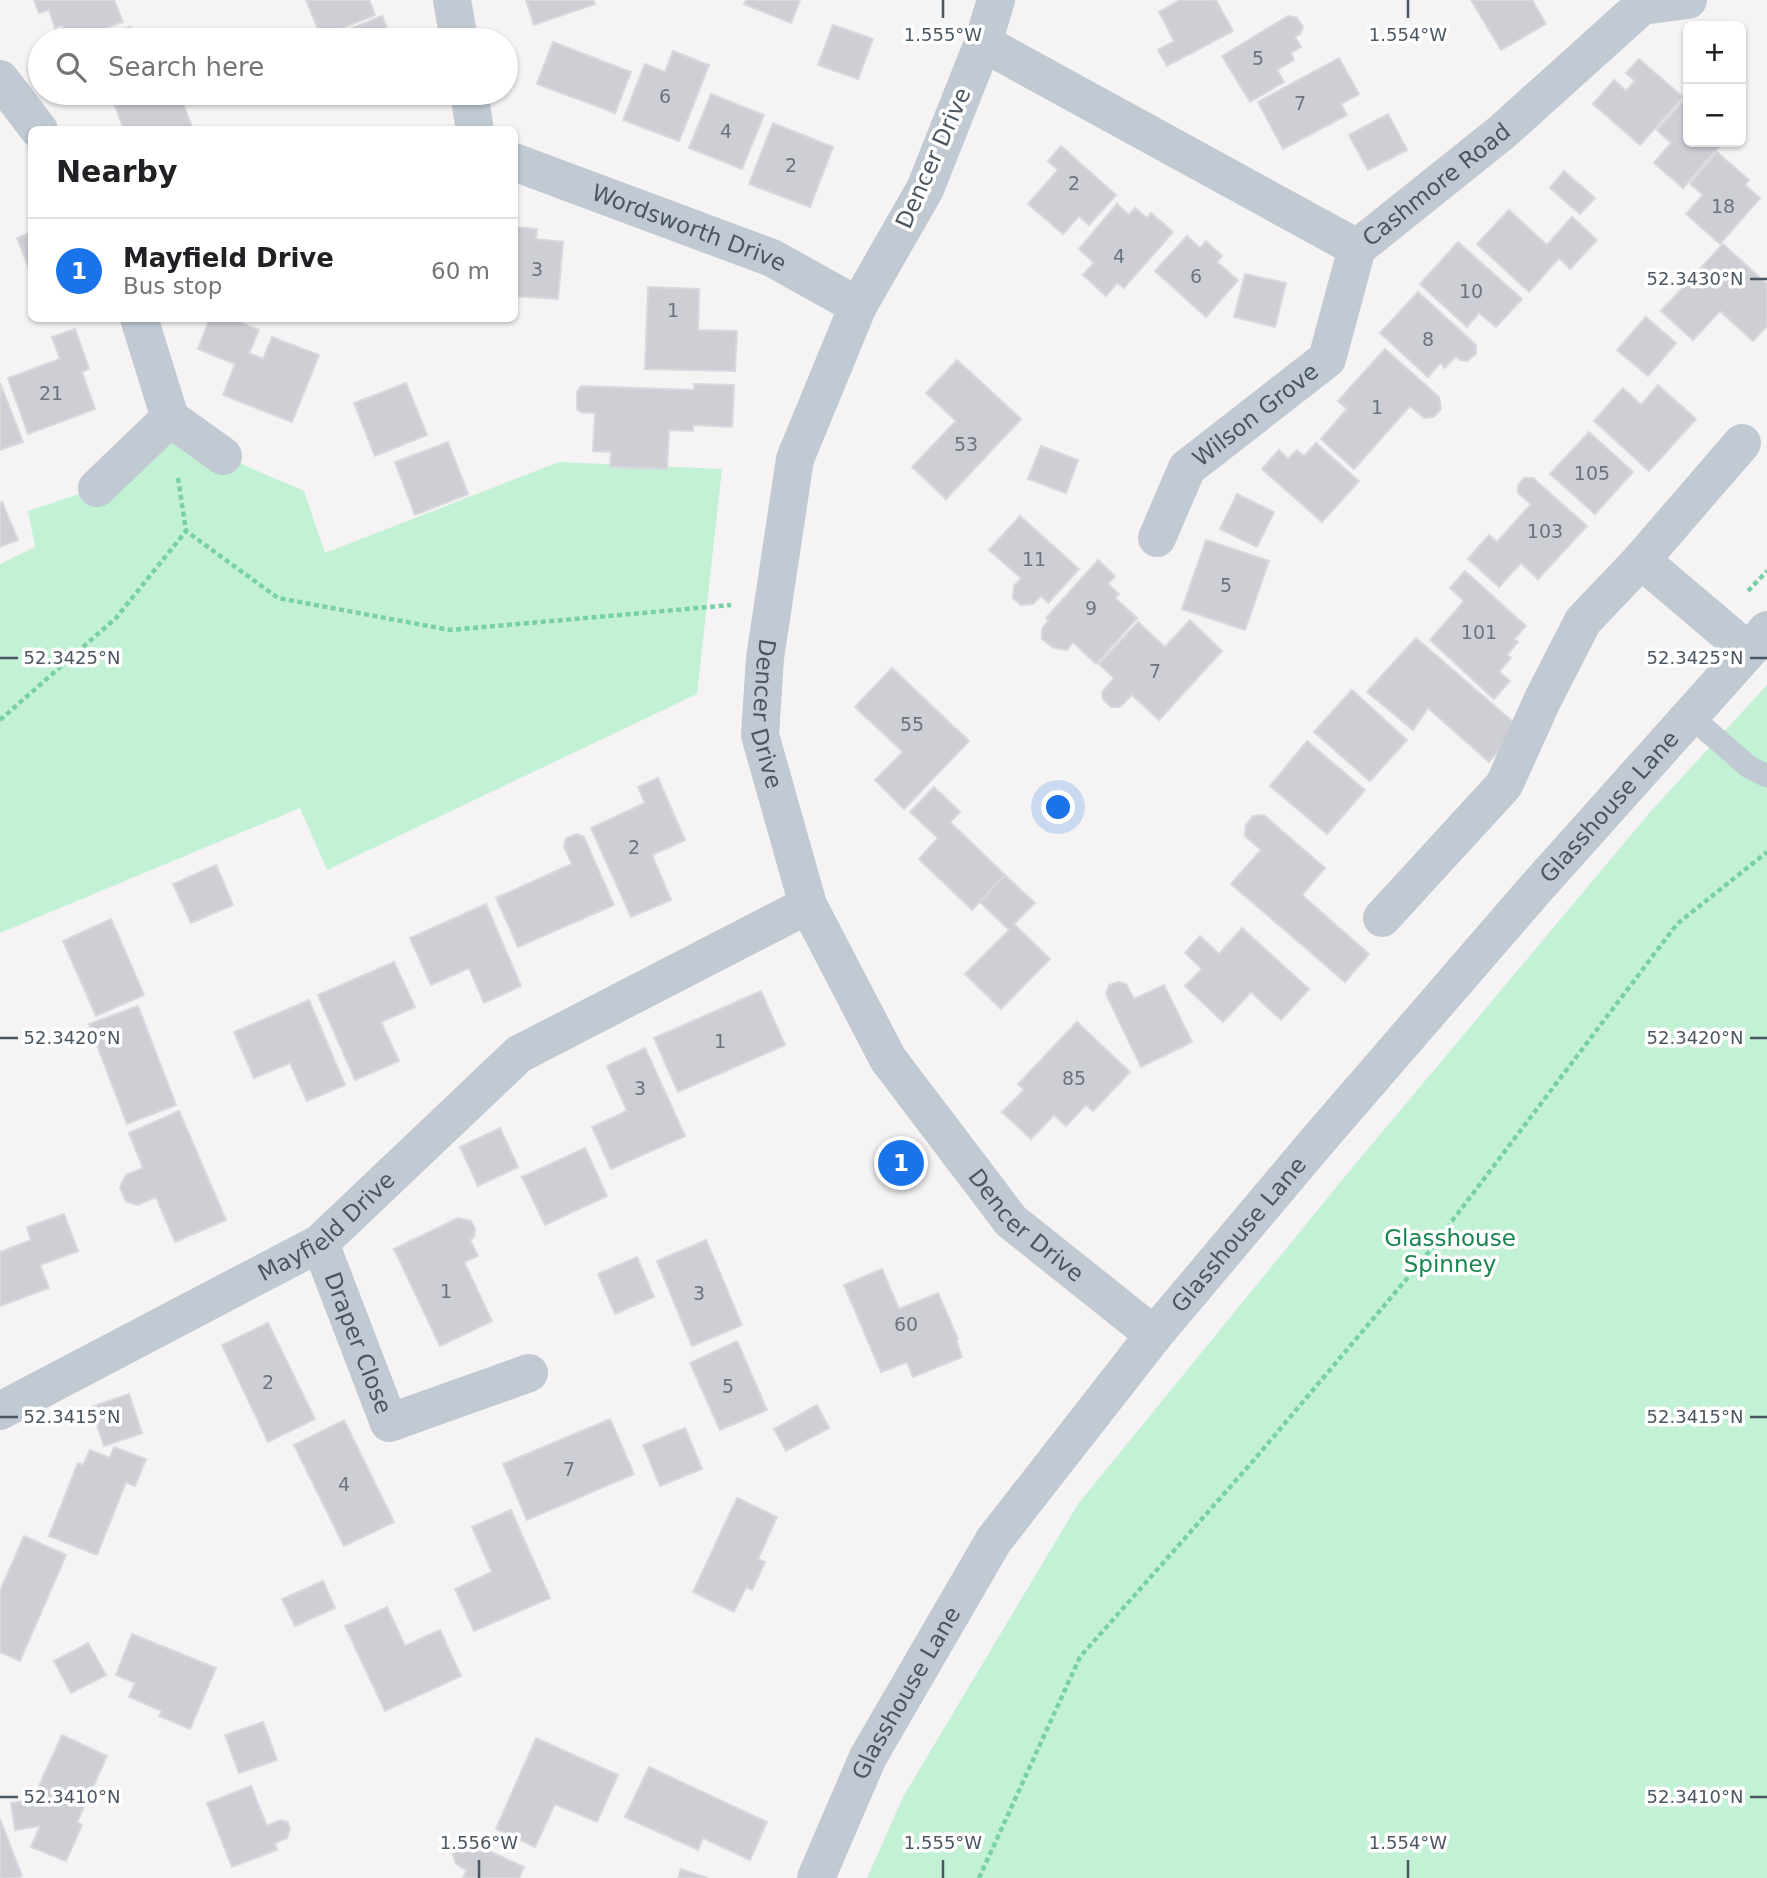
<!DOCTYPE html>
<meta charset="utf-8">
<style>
body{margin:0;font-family:"DejaVu Sans",sans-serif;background:#f2f2f2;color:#202124}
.controls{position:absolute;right:21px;top:21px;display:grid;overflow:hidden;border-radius:10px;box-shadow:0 2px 5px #0004}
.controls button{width:63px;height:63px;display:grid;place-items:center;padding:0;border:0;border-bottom:2px solid #e0e0e0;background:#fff;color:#202124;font:35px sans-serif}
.you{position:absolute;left:1059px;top:808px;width:24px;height:24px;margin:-18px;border:5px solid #fff;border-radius:50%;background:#1a73e8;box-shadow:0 0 0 10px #1a73e833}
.badge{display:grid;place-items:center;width:46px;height:46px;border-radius:50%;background:#1a73e8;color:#fff;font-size:23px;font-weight:700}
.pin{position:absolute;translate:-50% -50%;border:4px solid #fff;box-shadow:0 2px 7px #0006}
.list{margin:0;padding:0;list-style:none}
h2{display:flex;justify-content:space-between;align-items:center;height:91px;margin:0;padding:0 28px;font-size:30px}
h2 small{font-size:23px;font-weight:400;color:#757577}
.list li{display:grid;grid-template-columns:46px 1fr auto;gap:21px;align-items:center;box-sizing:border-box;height:105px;padding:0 28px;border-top:2px solid #e0e0e0}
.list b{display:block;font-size:26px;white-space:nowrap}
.list p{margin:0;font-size:23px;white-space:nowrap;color:#757577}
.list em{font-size:23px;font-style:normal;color:#757577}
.icon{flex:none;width:38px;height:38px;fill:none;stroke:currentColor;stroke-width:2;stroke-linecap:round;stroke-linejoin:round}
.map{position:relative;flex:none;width:1767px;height:1878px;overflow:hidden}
.search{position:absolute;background:#fff;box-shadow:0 2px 5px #0004;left:28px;top:28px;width:490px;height:77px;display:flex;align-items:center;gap:18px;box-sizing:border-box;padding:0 24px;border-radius:38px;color:#757577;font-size:26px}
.panel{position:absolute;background:#fff;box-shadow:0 2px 5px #0004;left:28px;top:126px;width:490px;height:196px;border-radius:10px}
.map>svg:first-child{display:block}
.green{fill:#c3f1d5}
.building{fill:#cdcfd5;stroke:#d7d9de;stroke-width:2}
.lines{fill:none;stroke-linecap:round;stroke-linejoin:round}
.path{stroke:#7ad0a6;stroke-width:4.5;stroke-dasharray:5 3.5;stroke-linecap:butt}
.service{stroke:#c1cad2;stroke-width:23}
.minor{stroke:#c1cad2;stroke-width:38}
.tertiary{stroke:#c1cad2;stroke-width:38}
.ticks{fill:none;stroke:#4a5661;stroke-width:2.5}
.labels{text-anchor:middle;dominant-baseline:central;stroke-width:7;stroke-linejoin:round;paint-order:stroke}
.number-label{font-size:19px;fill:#6b747e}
.street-label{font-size:23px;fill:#4a5661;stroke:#fff}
.park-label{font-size:23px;fill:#17864f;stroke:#fff}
.ticks-label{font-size:18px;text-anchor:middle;fill:#4a5661;stroke:#fff;stroke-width:7;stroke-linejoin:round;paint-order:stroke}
</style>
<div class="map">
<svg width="1767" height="1878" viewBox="0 0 1767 1878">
<rect width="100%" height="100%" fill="#f5f3f3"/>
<g class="green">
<path d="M 170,418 L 223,456 L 304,491 L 325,553 L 559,462 L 722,469 L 697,694 L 327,870 L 300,808 L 0,933 L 0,564 L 35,547 L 28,511 L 97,488 Z"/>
<path d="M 1767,685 L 1767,1878 L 867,1878 L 903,1797 L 1078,1504 L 1347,1174 L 1651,811 Z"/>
</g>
<g class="building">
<path d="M 34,0 L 114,0 L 123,22 L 74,40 L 68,40 L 62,25 L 55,28 L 49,10 L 39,13 Z"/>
<path d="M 306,0 L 369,0 L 375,15 L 321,37 Z"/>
<path d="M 526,0 L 593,0 L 595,4 L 534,25 Z"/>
<path d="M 746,0 L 800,0 L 791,23 L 744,4 Z"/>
<path d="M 1180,0 L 1216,0 L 1233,31 L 1167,66 L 1158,50 L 1174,41 L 1159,12 Z"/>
<path d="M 1471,0 L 1532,0 L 1546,24 L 1501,50 Z"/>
<path d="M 382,16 L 392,40 L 325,40 L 324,39 Z"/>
<path d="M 1288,16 L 1297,18 L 1303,27 L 1300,34 L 1295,37 L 1301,47 L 1291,53 L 1294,60 L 1277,70 L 1284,82 L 1250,102 L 1222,56 Z"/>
<path d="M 833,25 L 873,39 L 858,79 L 818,65 Z"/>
<path d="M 130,27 L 136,40 L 98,40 Z"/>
<path d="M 553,42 L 631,72 L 615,113 L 537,84 Z"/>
<path d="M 673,51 L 709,65 L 679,141 L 623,120 L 645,64 L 665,72 Z"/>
<path d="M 1339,58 L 1359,94 L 1341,104 L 1347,115 L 1283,149 L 1258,102 Z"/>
<path d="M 1639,59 L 1683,97 L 1640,145 L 1593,104 L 1614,80 L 1626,91 L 1635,81 L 1626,73 Z"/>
<path d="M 147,93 L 158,93 L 163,104 L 181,97 L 193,130 L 124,130 L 115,106 Z"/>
<path d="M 711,94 L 764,115 L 742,169 L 689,148 Z"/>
<path d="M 1682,102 L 1688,108 L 1688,142 L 1719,142 L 1721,144 L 1683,188 L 1654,163 L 1671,143 L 1657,130 Z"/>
<path d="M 1388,114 L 1407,150 L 1368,170 L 1349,135 Z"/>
<path d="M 773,123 L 833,147 L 810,207 L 749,184 Z"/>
<path d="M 1061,146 L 1116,195 L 1089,225 L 1079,216 L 1063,234 L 1028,204 L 1058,170 L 1048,161 Z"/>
<path d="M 1717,152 L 1749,180 L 1745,185 L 1760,198 L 1720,244 L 1686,214 L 1703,195 L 1690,184 Z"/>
<path d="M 1564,171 L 1595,198 L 1580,214 L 1550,188 Z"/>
<path d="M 1117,204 L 1129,215 L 1135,208 L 1147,218 L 1151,213 L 1173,232 L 1124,288 L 1117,283 L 1106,296 L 1083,275 L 1094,263 L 1079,249 Z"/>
<path d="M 1509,210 L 1547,245 L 1572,217 L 1597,240 L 1570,269 L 1559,258 L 1529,292 L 1477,244 Z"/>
<path d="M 514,227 L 537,229 L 536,239 L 563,242 L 558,299 L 514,296 Z"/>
<path d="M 32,232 L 32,276 L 17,238 Z"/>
<path d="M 1187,236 L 1200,248 L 1206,241 L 1222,256 L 1217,262 L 1238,280 L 1206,317 L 1155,271 Z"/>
<path d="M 1458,242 L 1522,299 L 1496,327 L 1479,313 L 1467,327 L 1420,284 Z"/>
<path d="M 1723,244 L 1767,284 L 1767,326 L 1753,341 L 1720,311 L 1693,340 L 1661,311 Z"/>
<path d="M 1245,274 L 1286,283 L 1275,327 L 1234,317 Z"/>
<path d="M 648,287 L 699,289 L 698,330 L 737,331 L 735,371 L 645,369 Z"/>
<path d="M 1418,292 L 1476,345 L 1476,354 L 1467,361 L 1460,360 L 1456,356 L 1445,368 L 1440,363 L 1428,377 L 1380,333 Z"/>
<path d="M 1646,317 L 1676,343 L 1648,376 L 1617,350 Z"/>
<path d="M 210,318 L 229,318 L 259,330 L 249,353 L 263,359 L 272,337 L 319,355 L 292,422 L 223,395 L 235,364 L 198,349 Z"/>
<path d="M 75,329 L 89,369 L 82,372 L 95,409 L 28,434 L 8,378 L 60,359 L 52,337 Z"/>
<path d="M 1385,349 L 1439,397 L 1441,409 L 1434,417 L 1424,418 L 1410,406 L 1354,469 L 1321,439 L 1347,409 L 1338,401 Z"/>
<path d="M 957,360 L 1021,419 L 946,499 L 912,467 L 956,421 L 926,393 Z"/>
<path d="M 0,383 L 23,442 L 0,450 Z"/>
<path d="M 406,383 L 427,435 L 375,456 L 354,403 Z"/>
<path d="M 694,384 L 734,385 L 732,427 L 693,425 L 693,431 L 669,430 L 667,469 L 610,467 L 611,452 L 593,451 L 595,413 L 581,412 L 577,409 L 577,392 L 581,386 L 694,390 Z"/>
<path d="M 1658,385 L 1696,419 L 1649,471 L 1594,421 L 1623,388 L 1641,405 Z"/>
<path d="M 1589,432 L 1633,472 L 1595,514 L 1550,474 Z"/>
<path d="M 448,442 L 468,494 L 415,515 L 395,462 Z"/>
<path d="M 1316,443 L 1359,481 L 1322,522 L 1262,469 L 1279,450 L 1288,459 L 1297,450 L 1304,456 Z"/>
<path d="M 1041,446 L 1078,460 L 1066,493 L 1028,479 Z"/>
<path d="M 1524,478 L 1533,478 L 1587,526 L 1538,579 L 1521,563 L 1499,587 L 1468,559 L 1489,535 L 1497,542 L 1531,504 L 1518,493 L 1518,485 Z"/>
<path d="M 1237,494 L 1274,512 L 1257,547 L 1220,529 Z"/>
<path d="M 2,502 L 18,540 L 0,547 L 0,503 Z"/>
<path d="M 1020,516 L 1079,569 L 1048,603 L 1041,596 L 1033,604 L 1021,605 L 1013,598 L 1014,586 L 1021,578 L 989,550 Z"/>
<path d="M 1206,540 L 1269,561 L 1245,630 L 1182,609 Z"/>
<path d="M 1098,560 L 1115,576 L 1108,584 L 1119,594 L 1115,598 L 1137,618 L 1096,664 L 1073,642 L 1067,650 L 1054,648 L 1042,639 L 1042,629 L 1049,620 L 1046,618 Z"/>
<path d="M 1465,571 L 1526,626 L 1514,639 L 1518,642 L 1507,655 L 1511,658 L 1499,672 L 1510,681 L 1494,699 L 1430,640 L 1464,601 L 1450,588 Z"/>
<path d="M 1190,620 L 1222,651 L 1159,720 L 1132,695 L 1120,707 L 1111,707 L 1103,699 L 1102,692 L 1114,678 L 1099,664 L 1138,622 L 1165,647 Z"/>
<path d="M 1416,638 L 1519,727 L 1489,762 L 1428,708 L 1413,730 L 1367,692 Z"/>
<path d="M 892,668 L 969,741 L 904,809 L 875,780 L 903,752 L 855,707 Z"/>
<path d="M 1352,690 L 1407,740 L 1370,781 L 1314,732 Z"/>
<path d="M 1307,741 L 1365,790 L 1327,834 L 1270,786 Z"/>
<path d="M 658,778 L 685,840 L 652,855 L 671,900 L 631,917 L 591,828 L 645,803 L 638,787 Z"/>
<path d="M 934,787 L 960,812 L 950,822 L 1005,875 L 972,910 L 919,859 L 938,838 L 910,812 Z"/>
<path d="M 1264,815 L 1325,868 L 1302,895 L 1369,954 L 1345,982 L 1231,884 L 1261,850 L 1245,836 L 1246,825 L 1253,816 Z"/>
<path d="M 577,834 L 584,837 L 614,905 L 518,947 L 496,898 L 572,864 L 564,847 L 566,838 Z"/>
<path d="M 216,865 L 233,905 L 191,923 L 173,884 Z"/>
<path d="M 1005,875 L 1035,903 L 1014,924 L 1050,959 L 1001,1009 L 965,974 L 1009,930 L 980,902 Z"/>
<path d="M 486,904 L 521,986 L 484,1003 L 469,968 L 431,985 L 410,938 Z"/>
<path d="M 111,919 L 144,995 L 96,1016 L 63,941 Z"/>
<path d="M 1242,928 L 1309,989 L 1281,1020 L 1251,992 L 1223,1022 L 1185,986 L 1202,969 L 1185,953 L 1200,936 L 1219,954 Z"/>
<path d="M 394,962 L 415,1007 L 381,1022 L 399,1061 L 355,1080 L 318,995 Z"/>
<path d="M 1118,982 L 1126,984 L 1134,999 L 1164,985 L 1192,1042 L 1141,1067 L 1106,994 L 1109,985 Z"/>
<path d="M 761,991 L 785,1045 L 678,1092 L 654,1038 Z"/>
<path d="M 309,1000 L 345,1085 L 307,1101 L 290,1063 L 254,1078 L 234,1032 Z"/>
<path d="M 138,1006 L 176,1105 L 127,1124 L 89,1024 Z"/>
<path d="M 1077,1022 L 1130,1072 L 1093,1111 L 1086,1105 L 1066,1126 L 1054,1115 L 1031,1139 L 1002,1112 L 1024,1090 L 1018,1084 Z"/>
<path d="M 645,1048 L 685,1136 L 611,1169 L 592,1127 L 627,1111 L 607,1066 Z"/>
<path d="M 179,1111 L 226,1220 L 175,1242 L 156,1197 L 138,1205 L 126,1202 L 120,1187 L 126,1175 L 143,1168 L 129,1133 Z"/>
<path d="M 500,1128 L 518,1167 L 478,1186 L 460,1147 Z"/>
<path d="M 585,1148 L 607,1196 L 545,1225 L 522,1177 Z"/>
<path d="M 64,1214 L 78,1251 L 40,1265 L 49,1288 L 0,1306 L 0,1252 L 31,1240 L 27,1227 Z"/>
<path d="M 458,1218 L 471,1221 L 475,1229 L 474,1237 L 470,1240 L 478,1256 L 464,1262 L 492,1321 L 440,1346 L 394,1249 Z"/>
<path d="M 706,1240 L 742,1325 L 692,1346 L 657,1261 Z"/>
<path d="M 637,1257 L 654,1297 L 615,1314 L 598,1274 Z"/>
<path d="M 882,1269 L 899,1309 L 938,1293 L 958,1339 L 956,1340 L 962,1357 L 913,1377 L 907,1362 L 881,1372 L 844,1285 Z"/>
<path d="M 268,1323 L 315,1419 L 268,1442 L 222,1345 Z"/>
<path d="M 737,1341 L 767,1410 L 720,1430 L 690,1363 Z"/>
<path d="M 129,1394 L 142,1433 L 104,1446 L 91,1407 Z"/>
<path d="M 817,1405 L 829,1428 L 786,1451 L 774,1429 Z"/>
<path d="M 610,1419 L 634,1474 L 527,1520 L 503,1464 Z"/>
<path d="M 344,1420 L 394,1522 L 344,1546 L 294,1445 Z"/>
<path d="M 685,1428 L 702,1469 L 660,1486 L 643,1445 Z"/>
<path d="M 114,1447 L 146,1459 L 135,1486 L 126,1482 L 97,1555 L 49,1536 L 78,1463 L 83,1465 L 90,1450 L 110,1458 Z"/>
<path d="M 737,1498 L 777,1517 L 758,1559 L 765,1562 L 752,1590 L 746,1587 L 734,1612 L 693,1592 Z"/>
<path d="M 511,1510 L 550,1598 L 474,1631 L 455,1589 L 492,1572 L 472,1527 Z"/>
<path d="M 24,1536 L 66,1555 L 20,1661 L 0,1652 L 0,1591 Z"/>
<path d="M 323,1581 L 335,1608 L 295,1626 L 282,1599 Z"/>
<path d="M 387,1607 L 405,1646 L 440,1630 L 461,1676 L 385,1711 L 345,1626 Z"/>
<path d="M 132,1634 L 216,1668 L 190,1729 L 159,1716 L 162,1711 L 129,1697 L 135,1683 L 116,1675 Z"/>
<path d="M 88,1643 L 106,1675 L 71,1693 L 54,1661 Z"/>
<path d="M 263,1722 L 277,1760 L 239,1773 L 225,1735 Z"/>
<path d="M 62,1735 L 107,1756 L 77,1822 L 82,1825 L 66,1861 L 31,1847 L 40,1826 L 15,1830 L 11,1803 L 33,1799 Z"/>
<path d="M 536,1738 L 618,1775 L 597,1822 L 555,1804 L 535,1847 L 496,1829 Z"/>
<path d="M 649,1767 L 767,1822 L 750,1860 L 703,1838 L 698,1850 L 625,1817 Z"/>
<path d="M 251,1786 L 267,1826 L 280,1820 L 288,1822 L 290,1829 L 287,1838 L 275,1843 L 277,1850 L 232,1867 L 207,1803 Z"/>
<path d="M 0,1819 L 22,1876 L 17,1878 L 0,1878 Z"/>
<path d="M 465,1840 L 524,1867 L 519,1878 L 463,1878 L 467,1870 L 456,1864 L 452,1851 L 457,1841 Z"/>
<path d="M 681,1869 L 707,1878 L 678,1878 Z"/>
</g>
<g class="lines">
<g class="path">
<path d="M 178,478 L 186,531 L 278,598 L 450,630 L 731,605"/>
<path d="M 1748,591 L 1767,571"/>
<path d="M 0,720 L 116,618 L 186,531"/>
<path d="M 979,1878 L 1080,1657 L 1253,1461 L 1421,1262 L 1677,924 L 1767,852"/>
</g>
<path class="service" d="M 1689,715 L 1749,767 L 1767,776"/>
<g class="minor">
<path d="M 452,0 L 459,40"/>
<path id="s1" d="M 996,0 L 983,43 L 925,189 L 858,306 L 795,459 L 765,658 L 760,735 L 808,905 L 888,1059 L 1011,1221 L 1154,1335"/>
<path id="s2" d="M 983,43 L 1357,248 L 1502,132 L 1642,6 L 1688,0"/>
<path d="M 0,79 L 39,130"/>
<path d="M 469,93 L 475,130"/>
<path id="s3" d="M 514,162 L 772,258 L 858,306"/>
<path d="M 139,318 L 170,418 L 223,456"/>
<path d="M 97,488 L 170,418"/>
<path id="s4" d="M 1157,538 L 1187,468 L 1327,359 L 1357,248"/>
<path d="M 1641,560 L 1742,443"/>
<path d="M 1382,918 L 1504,785 L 1543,699 L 1583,621 L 1641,560 L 1747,650"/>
<path id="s5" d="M 320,1243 L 389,1423 L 529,1373"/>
<path id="s6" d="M 0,1411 L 320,1243 L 519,1054 L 808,905"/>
</g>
<path class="tertiary" id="s7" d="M 816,1878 L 868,1757 L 994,1540 L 1154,1335 L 1319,1139 L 1537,887 L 1767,630"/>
</g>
<path class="ticks" d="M 943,0 L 943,18M 1408,0 L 1408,18M 1750,279 L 1767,279M 0,658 L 18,658M 1750,658 L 1767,658M 0,1038 L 18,1038M 1750,1038 L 1767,1038M 0,1417 L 18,1417M 1750,1417 L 1767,1417M 0,1797 L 18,1797M 1750,1797 L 1767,1797M 479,1860 L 479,1878M 943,1860 L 943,1878M 1408,1860 L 1408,1878"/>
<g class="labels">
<g class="number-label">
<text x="1258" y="58">5</text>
<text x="665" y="96">6</text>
<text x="1300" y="103">7</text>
<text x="726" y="131">4</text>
<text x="791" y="165">2</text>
<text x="1074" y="183">2</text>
<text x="1723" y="206">18</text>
<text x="1119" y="256">4</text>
<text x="537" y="269">3</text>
<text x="1196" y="276">6</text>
<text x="1471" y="291">10</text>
<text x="673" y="310">1</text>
<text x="1428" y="339">8</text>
<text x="51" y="393">21</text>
<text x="1377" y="407">1</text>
<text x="966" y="444">53</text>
<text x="1592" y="473">105</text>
<text x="1545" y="531">103</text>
<text x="1034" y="559">11</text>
<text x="1226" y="585">5</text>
<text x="1091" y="608">9</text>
<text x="1479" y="632">101</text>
<text x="1155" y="671">7</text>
<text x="912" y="724">55</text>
<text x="634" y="847">2</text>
<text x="720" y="1041">1</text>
<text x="1074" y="1078">85</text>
<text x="640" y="1088">3</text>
<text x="446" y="1291">1</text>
<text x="699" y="1293">3</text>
<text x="906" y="1324">60</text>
<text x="268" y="1382">2</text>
<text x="728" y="1386">5</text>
<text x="569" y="1469">7</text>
<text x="344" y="1484">4</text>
</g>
<g class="street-label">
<text transform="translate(933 158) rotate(-66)">Dencer Drive</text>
<text stroke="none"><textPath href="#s2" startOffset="528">Cashmore Road</textPath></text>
<text stroke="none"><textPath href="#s3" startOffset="187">Wordsworth Drive</textPath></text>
<text stroke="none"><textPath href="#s4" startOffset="163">Wilson Grove</textPath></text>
<text stroke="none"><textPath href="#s1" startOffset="760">Dencer Drive</textPath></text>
<text stroke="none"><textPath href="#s7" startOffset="1340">Glasshouse Lane</textPath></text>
<text stroke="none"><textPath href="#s1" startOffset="1348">Dencer Drive</textPath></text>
<text stroke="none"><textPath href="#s6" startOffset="376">Mayfield Drive</textPath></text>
<text stroke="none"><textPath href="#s7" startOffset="774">Glasshouse Lane</textPath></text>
<text stroke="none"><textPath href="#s5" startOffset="107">Draper Close</textPath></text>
<text stroke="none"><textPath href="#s7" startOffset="206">Glasshouse Lane</textPath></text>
</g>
<g class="park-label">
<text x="1450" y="1238">Glasshouse<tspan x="1450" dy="26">Spinney</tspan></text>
</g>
</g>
<g class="ticks-label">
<text x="943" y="41">1.555°W</text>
<text x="1408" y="41">1.554°W</text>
<text x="1695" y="285">52.3430°N</text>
<text x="72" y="664">52.3425°N</text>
<text x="1695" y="664">52.3425°N</text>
<text x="72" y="1044">52.3420°N</text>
<text x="1695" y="1044">52.3420°N</text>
<text x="72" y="1423">52.3415°N</text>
<text x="1695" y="1423">52.3415°N</text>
<text x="72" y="1803">52.3410°N</text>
<text x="1695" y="1803">52.3410°N</text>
<text x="479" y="1849">1.556°W</text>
<text x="943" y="1849">1.555°W</text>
<text x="1408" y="1849">1.554°W</text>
</g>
</svg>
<div class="controls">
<button>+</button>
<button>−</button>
</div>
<div class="you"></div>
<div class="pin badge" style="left:901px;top:1163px">1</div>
<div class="search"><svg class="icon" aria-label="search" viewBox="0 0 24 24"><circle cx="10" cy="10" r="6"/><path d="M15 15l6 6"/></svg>Search here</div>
<section class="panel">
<h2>Nearby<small></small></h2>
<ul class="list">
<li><span class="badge">1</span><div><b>Mayfield Drive</b><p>Bus stop</p></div><em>60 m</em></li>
</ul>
</section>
</div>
